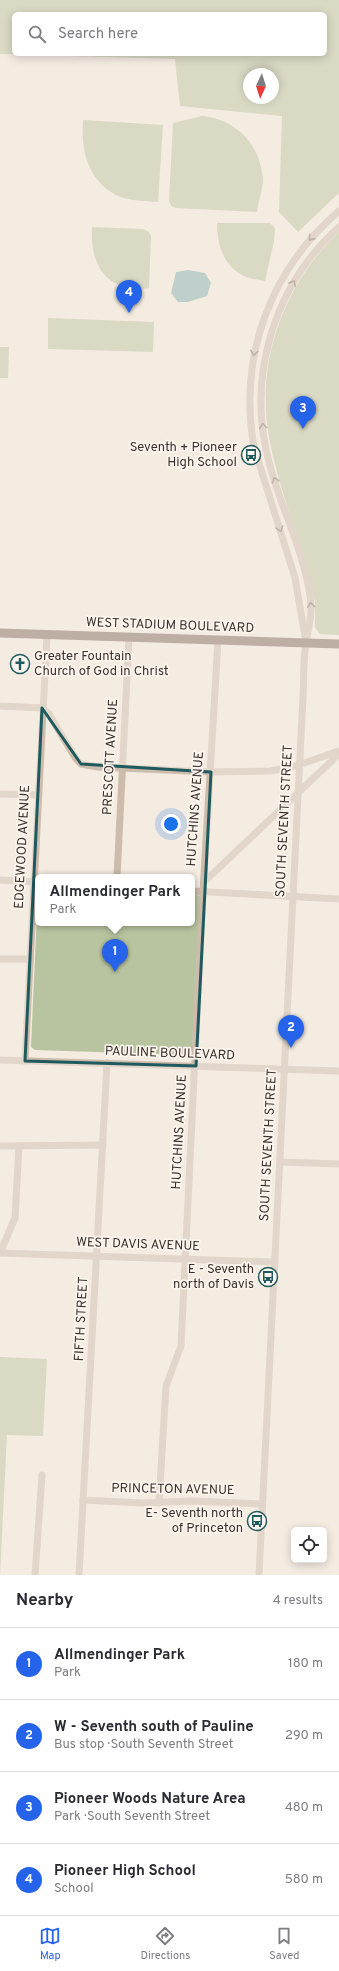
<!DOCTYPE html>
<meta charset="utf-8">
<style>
body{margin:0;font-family:Overpass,sans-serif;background:#f7f7f7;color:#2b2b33}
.controls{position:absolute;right:12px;bottom:12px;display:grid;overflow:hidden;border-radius:6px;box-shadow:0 2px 10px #0003}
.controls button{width:36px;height:36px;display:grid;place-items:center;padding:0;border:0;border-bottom:1px solid #e1e1e2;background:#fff;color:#2b2b33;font:20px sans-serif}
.compass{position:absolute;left:243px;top:68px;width:36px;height:36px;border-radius:50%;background:#fff;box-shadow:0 2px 10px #0003;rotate:184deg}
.you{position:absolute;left:171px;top:824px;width:14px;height:14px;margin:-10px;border:3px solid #fff;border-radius:50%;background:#1a73e8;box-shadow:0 0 0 6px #1a73e833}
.badge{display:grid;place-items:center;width:26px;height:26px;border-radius:50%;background:#2563eb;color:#fff;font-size:13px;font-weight:700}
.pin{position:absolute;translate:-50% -33px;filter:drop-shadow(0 1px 2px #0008)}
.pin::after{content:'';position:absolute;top:21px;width:14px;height:12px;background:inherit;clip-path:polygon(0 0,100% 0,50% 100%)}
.popup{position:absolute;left:35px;top:874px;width:160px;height:52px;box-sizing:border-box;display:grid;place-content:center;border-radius:6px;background:#fff;filter:drop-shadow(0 1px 3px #0005);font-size:13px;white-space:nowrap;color:#7c7c81}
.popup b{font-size:15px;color:#2b2b33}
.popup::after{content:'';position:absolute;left:50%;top:100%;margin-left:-8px;border:8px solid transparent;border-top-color:#fff}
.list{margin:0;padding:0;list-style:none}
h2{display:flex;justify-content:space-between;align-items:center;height:52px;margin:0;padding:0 16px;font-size:17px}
h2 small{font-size:13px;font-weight:400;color:#7c7c81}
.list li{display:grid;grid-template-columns:26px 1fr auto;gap:12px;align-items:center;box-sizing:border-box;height:72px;padding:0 16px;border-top:1px solid #e1e1e2}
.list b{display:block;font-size:15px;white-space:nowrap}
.list p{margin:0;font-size:13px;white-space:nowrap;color:#7c7c81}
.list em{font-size:13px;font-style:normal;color:#7c7c81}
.icon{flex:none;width:22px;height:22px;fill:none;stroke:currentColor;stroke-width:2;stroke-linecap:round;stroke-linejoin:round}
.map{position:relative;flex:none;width:339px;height:1575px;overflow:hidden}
.search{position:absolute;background:#fff;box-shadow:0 2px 10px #0003;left:12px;right:12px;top:12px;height:44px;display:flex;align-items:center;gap:10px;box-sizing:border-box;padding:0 14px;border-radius:6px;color:#7c7c81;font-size:15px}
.sheet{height:340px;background:#fff}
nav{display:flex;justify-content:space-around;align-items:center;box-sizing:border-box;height:56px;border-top:1px solid #e1e1e2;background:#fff;font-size:11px;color:#7c7c81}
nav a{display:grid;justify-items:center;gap:2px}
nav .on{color:#2563eb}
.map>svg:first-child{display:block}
.green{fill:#b8c4a0;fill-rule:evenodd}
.water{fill:#7fb0b2}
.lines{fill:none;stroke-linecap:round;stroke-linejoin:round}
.minor{stroke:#cdbbac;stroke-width:7}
.major{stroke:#7d675c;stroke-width:9}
.oneway{stroke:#7d6f65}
.marked{fill:none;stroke:#1f5a5e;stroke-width:3;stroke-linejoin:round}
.labels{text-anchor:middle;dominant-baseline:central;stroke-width:3.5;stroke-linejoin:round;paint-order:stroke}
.poi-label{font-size:13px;fill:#3b302b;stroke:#fbf5ee;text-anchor:end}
.street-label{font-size:13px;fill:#3b302b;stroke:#fbf5ee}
</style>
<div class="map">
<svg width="339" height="1575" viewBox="0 0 339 1575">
<rect width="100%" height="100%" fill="#f4ebe1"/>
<g class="green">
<path d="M 0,0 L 339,0 L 339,193 L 298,232 L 279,212 L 282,116 L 180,106 L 175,59 L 0,54 ZM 14,14 L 325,14 L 325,54 L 14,54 ZM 249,74 L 273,74 L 273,98 L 249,98 Z"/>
<path d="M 202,116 C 231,119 254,137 261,167 C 261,170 263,175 263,179 C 263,190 258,201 257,212 L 176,208 L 171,206 L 169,201 L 173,123 Z"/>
<path d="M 83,120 L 163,125 L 158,202 C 145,201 128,201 116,195 C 87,179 81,150 83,120 Z"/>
<path d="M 217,223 L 270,223 L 275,228 L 274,241 L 265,281 C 259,280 252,279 246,277 C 224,268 217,245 217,223 Z"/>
<path d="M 92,227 L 143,229 L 149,232 L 151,236 L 149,288 C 106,293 90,265 92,227 Z"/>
<path d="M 339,232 L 339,635 L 320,634 L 315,627 L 315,602 L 310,582 C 298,535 279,489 270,442 C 254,365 283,284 339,232 Z"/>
<path d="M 48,318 L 154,322 L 153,352 L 48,349 Z"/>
<path d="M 0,347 L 9,347 L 8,378 L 0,378 Z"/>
<path d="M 38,889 L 38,923 L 192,923 L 192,895 L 198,895 L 200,897 L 192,1051 L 187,1055 L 35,1050 L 31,1047 Z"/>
<path d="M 0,1357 L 47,1359 L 43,1436 L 7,1435 L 0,1575 Z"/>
</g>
<path class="water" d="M 188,270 L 205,273 L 211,283 L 207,296 L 188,302 L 178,302 L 171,293 L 176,272 Z"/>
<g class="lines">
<g class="minor">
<path d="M 306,642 L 295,578 L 254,447 C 238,357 270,270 339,211"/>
<path d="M 0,706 L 42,708 L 49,714 L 76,759 L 81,764 L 98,767 L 211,772 L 270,771 L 292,767 L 339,751"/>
<path d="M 0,794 L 38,795"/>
<path d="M 117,877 L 129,637"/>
<path d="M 0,880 L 38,882"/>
<path d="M 204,882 L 339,754"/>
<path d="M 192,891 L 339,899"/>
<path d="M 0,959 L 30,959"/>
<path d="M 0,1060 L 339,1071"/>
<path d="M 25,1061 L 47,635"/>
<path d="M 0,1146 L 103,1145"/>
<path d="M 280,1162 L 339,1164"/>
<path d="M 0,1253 L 275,1262"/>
<path d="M 0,1253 L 15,1218 L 19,1146"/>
<path d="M 83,1500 L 142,1503 L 192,1501 L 262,1504"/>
<path d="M 159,1503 L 166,1386 L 181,1346 L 203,892 L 218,640"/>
<path d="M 35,1575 L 42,1475"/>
<path d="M 79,1575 L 107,1063"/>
<path d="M 259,1575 L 303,697 C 304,679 303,660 306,643 C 309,625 313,613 310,595 C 303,549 280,506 269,462 C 246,377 274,285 339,227"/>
</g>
<path class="major" d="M 0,633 L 339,644"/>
</g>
<defs><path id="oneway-chevron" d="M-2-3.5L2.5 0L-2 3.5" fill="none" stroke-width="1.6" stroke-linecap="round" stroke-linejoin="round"/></defs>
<g class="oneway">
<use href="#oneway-chevron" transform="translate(311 238) rotate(131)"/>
<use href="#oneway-chevron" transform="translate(293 283) rotate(-61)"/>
<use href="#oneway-chevron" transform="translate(254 353) rotate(100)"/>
<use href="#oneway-chevron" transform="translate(263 426) rotate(-94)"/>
<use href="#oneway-chevron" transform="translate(275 480) rotate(-109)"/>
<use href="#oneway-chevron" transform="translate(280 529) rotate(73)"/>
<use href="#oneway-chevron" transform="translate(311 605) rotate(-94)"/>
</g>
<path d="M0 0H339V1575H0ZM 42,708 L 81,764 L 211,772 L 196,1066 L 25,1061 Z" fill="#f4ebe1" fill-opacity=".55" fill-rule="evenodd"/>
<path class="marked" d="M 42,708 L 81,764 L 211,772 L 196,1066 L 25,1061 Z"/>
<defs>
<g id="bus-ring" transform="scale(1)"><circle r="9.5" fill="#fbf5ee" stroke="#1f5a5e" stroke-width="1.5"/><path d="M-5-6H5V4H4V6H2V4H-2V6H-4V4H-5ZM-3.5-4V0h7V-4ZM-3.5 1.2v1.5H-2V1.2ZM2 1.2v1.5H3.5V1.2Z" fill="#1f5a5e"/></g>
<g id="church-ring" transform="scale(1)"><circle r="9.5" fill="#fbf5ee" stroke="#1f5a5e" stroke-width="1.5"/><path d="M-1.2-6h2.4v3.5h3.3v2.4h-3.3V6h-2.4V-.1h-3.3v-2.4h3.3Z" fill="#1f5a5e"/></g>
</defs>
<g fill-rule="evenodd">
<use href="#bus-ring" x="251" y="455"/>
<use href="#church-ring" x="20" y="664"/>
<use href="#bus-ring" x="268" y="1277"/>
<use href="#bus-ring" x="257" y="1521"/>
</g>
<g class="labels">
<g class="poi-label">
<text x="237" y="448">Seventh + Pioneer<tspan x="237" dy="15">High School</tspan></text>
<text x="34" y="657" text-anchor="start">Greater Fountain<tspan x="34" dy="15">Church of God in Christ</tspan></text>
<text x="254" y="1270">E - Seventh<tspan x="254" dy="15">north of Davis</tspan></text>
<text x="243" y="1514">E- Seventh north<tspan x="243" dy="15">of Princeton</tspan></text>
</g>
<g class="street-label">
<text transform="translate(170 626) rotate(2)">WEST STADIUM BOULEVARD</text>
<text transform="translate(111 757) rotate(-87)">PRESCOTT AVENUE</text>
<text transform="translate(196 809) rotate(-86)">HUTCHINS AVENUE</text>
<text transform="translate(285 821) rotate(-87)">SOUTH SEVENTH STREET</text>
<text transform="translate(23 847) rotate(-87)">EDGEWOOD AVENUE</text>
<text transform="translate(170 1054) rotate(2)">PAULINE BOULEVARD</text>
<text transform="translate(180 1132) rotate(-87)">HUTCHINS AVENUE</text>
<text transform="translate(269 1145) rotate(-87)">SOUTH SEVENTH STREET</text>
<text transform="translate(138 1245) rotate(2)">WEST DAVIS AVENUE</text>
<text transform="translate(82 1319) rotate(-87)">FIFTH STREET</text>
<text transform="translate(173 1490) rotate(1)">PRINCETON AVENUE</text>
</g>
</g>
</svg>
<div class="controls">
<button><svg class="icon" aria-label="locate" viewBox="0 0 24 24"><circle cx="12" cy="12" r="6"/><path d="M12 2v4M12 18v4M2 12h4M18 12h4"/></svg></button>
</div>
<svg class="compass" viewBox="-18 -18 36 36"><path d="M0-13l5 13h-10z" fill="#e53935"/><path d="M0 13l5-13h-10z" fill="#7c7c81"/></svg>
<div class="you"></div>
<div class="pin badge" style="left:115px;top:972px">1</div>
<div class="popup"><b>Allmendinger Park</b>Park</div>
<div class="pin badge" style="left:291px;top:1048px">2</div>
<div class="pin badge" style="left:303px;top:429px">3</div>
<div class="pin badge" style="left:129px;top:313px">4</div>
<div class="search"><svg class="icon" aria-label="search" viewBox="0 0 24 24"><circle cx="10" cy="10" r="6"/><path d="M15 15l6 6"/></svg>Search here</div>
</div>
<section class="sheet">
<h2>Nearby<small>4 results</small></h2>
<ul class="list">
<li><span class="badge">1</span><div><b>Allmendinger Park</b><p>Park</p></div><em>180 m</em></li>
<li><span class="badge">2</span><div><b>W - Seventh south of Pauline</b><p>Bus stop · South Seventh Street</p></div><em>290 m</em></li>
<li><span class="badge">3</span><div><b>Pioneer Woods Nature Area</b><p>Park · South Seventh Street</p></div><em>480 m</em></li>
<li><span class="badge">4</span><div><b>Pioneer High School</b><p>School</p></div><em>580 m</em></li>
</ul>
</section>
<nav>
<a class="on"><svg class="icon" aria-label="map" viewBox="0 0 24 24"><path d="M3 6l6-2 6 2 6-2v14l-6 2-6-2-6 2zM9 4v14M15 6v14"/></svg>Map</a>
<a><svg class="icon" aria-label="directions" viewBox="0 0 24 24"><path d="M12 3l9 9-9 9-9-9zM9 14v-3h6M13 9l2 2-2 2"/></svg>Directions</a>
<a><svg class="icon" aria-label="saved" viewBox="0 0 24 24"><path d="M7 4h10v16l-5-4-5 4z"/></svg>Saved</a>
</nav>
